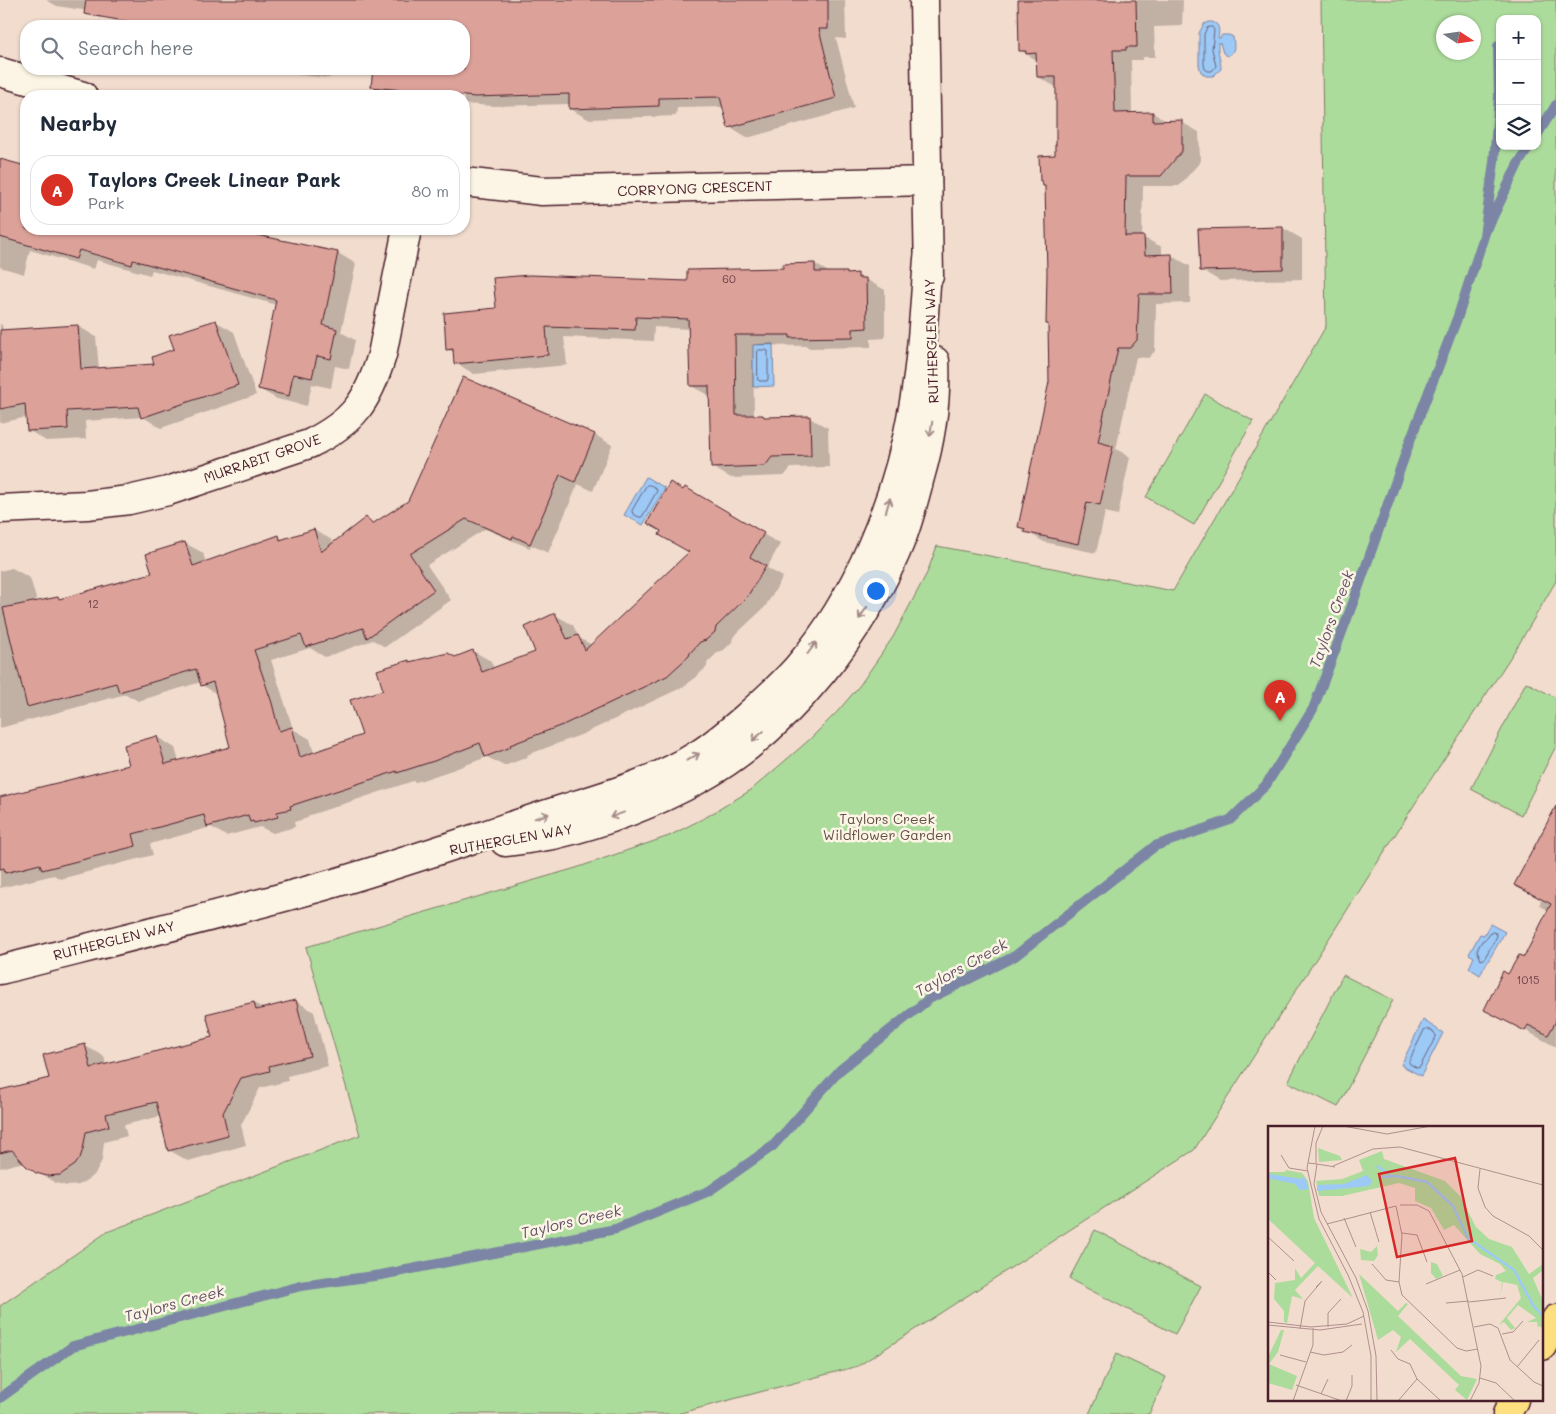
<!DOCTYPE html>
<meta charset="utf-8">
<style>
body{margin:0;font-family:Mali,sans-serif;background:#f2f2f3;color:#1f2937}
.controls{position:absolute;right:15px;top:15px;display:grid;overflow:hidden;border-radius:10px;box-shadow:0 1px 4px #0004}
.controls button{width:45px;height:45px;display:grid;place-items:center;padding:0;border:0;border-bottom:1px solid #e0e1e3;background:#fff;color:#1f2937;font:25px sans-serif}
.compass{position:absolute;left:1436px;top:15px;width:45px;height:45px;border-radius:50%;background:#fff;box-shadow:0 1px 4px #0004;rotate:102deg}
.you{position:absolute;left:875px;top:590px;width:18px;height:18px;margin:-12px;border:4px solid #fff;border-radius:50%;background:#1a73e8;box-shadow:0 0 0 8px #1a73e833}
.badge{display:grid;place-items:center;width:32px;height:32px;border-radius:50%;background:#d93025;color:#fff;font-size:16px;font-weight:700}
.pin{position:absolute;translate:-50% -41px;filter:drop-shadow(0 1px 2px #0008)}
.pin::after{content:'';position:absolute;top:26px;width:18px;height:15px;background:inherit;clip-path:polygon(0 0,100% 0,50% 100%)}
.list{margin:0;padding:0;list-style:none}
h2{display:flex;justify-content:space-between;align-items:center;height:65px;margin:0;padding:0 20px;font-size:21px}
h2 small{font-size:16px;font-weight:400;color:#747a83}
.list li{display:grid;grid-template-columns:32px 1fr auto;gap:15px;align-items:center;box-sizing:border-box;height:70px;margin:0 10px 10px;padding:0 10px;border:1px solid #e0e1e3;border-radius:20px}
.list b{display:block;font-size:19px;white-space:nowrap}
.list p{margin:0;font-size:16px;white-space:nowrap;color:#747a83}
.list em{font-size:16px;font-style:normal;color:#747a83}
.icon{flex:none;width:28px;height:28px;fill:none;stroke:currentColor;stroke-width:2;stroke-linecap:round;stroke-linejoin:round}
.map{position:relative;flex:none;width:1556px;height:1414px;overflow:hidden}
.search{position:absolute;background:#fff;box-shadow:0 1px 4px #0004;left:20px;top:20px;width:450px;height:55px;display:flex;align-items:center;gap:12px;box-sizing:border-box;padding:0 18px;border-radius:20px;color:#747a83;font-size:19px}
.panel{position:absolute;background:#fff;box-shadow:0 1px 4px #0004;left:20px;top:90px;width:450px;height:145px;border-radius:20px}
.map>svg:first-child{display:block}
.green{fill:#acdc9c;stroke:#7b7e64;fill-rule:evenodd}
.water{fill:#9cc9f6;stroke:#7b85a5}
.shadow{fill:#0003}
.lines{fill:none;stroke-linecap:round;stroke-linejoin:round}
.shore{stroke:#6b637c;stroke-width:1}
.stream{stroke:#7b85a5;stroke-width:10}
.building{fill:#dca29a;stroke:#4a1f2b}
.minor-casing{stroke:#4a1f2b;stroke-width:31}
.tertiary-casing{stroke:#4a1f2b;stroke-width:31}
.primary-casing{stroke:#4a1f2b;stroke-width:31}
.minor{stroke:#fcf5e5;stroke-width:28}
.tertiary{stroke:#fcf5e5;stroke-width:28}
.primary{stroke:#fddf80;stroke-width:28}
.oneway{stroke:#a38a88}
.labels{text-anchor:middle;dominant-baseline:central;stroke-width:5;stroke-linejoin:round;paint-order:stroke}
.number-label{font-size:11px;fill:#6e4047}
.street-label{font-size:14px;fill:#4a1f2b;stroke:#fcf5e5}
.park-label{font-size:14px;fill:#624e47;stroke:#fcf5e5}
.water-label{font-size:15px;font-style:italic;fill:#635268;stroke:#fcf5e5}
.inset-river{fill:none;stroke:#9cc9f6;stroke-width:2.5}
.inset-road{fill:none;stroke:#af908d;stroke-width:1}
.view{fill:#d62828;fill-opacity:0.15;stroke:#d62828;stroke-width:2.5}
.inset-edge{fill:none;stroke:#4a1f2b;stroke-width:2.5}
</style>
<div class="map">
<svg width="1556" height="1414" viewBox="0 0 1556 1414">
<rect width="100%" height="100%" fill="#f2dcce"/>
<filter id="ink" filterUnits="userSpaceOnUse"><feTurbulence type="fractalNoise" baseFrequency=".02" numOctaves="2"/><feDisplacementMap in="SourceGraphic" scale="10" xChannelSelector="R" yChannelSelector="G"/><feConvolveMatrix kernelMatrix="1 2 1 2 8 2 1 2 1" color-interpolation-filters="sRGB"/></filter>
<g filter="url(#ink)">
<g class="green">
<path d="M 1321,0 L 1556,0 L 1556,581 L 1519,644 L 1418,799 L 1194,1150 L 858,1366 L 677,1414 L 0,1414 L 0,1306 L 107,1232 L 360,1135 L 306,947 L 576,868 L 669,836 L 708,816 L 751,790 L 808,741 L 838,711 L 860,685 L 893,637 L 927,573 L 937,546 L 1173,591 L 1326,326 ZM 1500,19 L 1537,19 L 1537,146 L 1500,146 ZM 1474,22 L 1474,52 L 1444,52 L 1444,22 Z"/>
<path d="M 1205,394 L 1253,421 L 1194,525 L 1146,497 Z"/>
<path d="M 1526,682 L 1556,698 L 1556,746 L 1521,815 L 1471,789 Z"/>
<path d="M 1343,975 L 1393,1000 L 1338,1107 L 1288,1082 Z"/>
<path d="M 1095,1230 L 1201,1286 L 1175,1334 L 1069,1279 Z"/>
<path d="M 1116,1354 L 1166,1377 L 1149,1414 L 1089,1414 Z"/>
</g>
<g class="water">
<path d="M 1208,22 C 1219,21 1220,29 1218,38 L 1220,38 L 1222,35 L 1229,35 L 1233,37 C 1234,46 1236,52 1227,56 L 1223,53 L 1220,43 L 1218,43 C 1217,52 1221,60 1221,69 L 1213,76 L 1206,76 L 1201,72 L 1199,65 L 1199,33 L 1204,24 Z"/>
<path d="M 773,344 L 774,386 L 753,387 L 753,345 Z"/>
<path d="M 646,477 L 665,488 L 643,525 L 624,515 Z"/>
<path d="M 1490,924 L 1505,932 L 1480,975 L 1469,968 L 1474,957 L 1469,954 L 1480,934 L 1484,935 Z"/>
<path d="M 1423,1020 L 1443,1033 L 1421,1076 L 1401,1065 Z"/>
</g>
<g class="shadow">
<path d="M 46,0 L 845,0 L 846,39 L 836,38 L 854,108 L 747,138 L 729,127 L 724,107 L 677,108 L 676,116 L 588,119 L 570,109 L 570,104 L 494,106 L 464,104 L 464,96 L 390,96 L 373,87 L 374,69 L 464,69 L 464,26 L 131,26 L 120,20 L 120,16 L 57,6 Z"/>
<path d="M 1019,0 L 1183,0 L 1182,26 L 1154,27 L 1155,57 L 1143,57 L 1143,60 L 1131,60 L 1132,114 L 1153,113 L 1168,122 L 1181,122 L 1199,132 L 1200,162 L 1179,186 L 1143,186 L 1142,237 L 1162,247 L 1162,256 L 1172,256 L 1190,266 L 1190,303 L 1156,304 L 1155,351 L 1148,358 L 1136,357 L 1116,449 L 1130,457 L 1118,515 L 1105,512 L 1096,553 L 1044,542 L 1019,527 L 1051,382 L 1056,156 L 1058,146 L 1056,87 L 1038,77 L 1038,61 L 1020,50 Z"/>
<path d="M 288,69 L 331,69 L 330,78 L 299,75 Z"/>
<path d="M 0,160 L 26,167 L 26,229 L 253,229 L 261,233 L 260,237 L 338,253 L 356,264 L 341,332 L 355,340 L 349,369 L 335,366 L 331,388 L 312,384 L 307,406 L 277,399 L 259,389 L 277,305 L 152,270 L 150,275 L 97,260 L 94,269 L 30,250 L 24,274 L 0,267 Z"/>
<path d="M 1283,228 L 1302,239 L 1302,279 L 1220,281 L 1201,270 Z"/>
<path d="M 815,264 L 830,273 L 847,273 L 850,275 L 858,275 L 885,290 L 885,338 L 871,339 L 871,347 L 810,348 L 806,346 L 753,345 L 754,416 L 763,416 L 767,418 L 810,418 L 828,428 L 829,467 L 791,468 L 784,476 L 731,478 L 712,467 L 710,396 L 691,386 L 690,329 L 654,327 L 653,341 L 564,337 L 567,365 L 474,374 L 456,363 L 455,353 L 447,349 L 497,309 Z"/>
<path d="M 215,321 L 234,332 L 256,395 L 161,428 L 143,417 L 85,421 L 86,439 L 46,441 L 28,430 L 27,417 L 0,423 L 0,324 L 2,325 L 3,331 L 78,326 L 96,337 L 99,369 L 156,366 Z"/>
<path d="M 463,378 L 595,435 L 612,445 L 593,491 L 578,484 L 548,553 L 531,545 L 530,548 L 485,529 L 427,565 L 451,600 L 385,647 L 373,640 L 325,657 L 310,648 L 271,660 L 293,729 L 310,739 L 314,753 L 363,736 L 385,690 L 409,661 L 411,663 L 455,658 L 473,651 L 491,661 L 494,669 L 537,653 L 555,615 L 573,625 L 579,638 L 592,645 L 691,552 L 684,491 L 685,489 L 780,544 L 767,568 L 783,577 L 765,607 L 733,637 L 732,642 L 724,650 L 718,652 L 707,663 L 707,667 L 685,686 L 583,734 L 527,755 L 528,757 L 504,766 L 487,757 L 452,770 L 416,782 L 413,781 L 307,816 L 308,818 L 294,822 L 295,827 L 273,833 L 260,827 L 226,836 L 211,827 L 150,844 L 153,855 L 60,879 L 54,875 L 0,888 L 0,798 L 131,766 L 157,737 L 175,748 L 179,762 L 232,748 L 217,694 L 202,685 L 201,682 L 138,701 L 126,694 L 0,728 L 0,571 L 12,568 L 30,578 L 37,602 L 58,598 L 61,600 L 154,573 L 185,543 L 203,553 L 206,563 L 278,536 L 284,540 L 314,530 L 332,540 L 333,544 L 367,518 L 375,523 L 408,501 Z"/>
<path d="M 1556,835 L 1556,1047 L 1486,1009 L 1509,975 L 1524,959 L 1549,911 L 1539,905 L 1542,899 Z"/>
<path d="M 296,1001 L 314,1012 L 328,1066 L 287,1076 L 288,1081 L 260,1088 L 241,1125 L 246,1145 L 188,1161 L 169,1150 L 161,1116 L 124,1125 L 127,1136 L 104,1142 L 102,1160 L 98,1169 L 94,1175 L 79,1185 L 67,1186 L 56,1183 L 37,1172 L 24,1162 L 0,1168 L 0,1092 L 51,1079 L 85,1046 L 104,1056 L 106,1065 L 213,1038 L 254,1003 L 265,1009 Z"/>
</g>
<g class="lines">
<g class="shore">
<path d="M 1212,27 L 1214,30 L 1212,49 L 1216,66 L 1212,71 L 1208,71 L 1205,69 L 1204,64 L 1204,34 L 1207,28 Z"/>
<path d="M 758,350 L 766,350 L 768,351 L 768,379 L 767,381 L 760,381 L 758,380 Z"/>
<path d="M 647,485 C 651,484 657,488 657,491 L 642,517 L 639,517 L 633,514 L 632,511 Z"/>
<path d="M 1492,932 L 1496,933 L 1497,936 L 1484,959 L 1481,960 L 1477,950 L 1482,941 L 1487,938 Z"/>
<path d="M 1425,1029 C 1429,1028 1435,1032 1436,1036 L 1420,1067 L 1417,1068 L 1410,1064 L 1409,1062 Z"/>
</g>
<g class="stream">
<path d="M 1537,135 L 1556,105"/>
<path d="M 1488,227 L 1518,164 L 1530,146"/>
<path d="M 0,1398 L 73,1346 L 301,1286 L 381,1275 L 616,1229 L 709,1191 L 773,1146 L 840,1070 L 929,999 L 1015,956 L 1155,846 L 1230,820 L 1266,785 L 1313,709 L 1354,600 L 1411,438 L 1458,316 L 1484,236 L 1494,162 L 1499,97 L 1498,46"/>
</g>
</g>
<g class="building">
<path d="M 86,0 L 828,0 L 828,29 L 819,29 L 836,98 L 728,128 L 720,97 L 659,98 L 659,106 L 569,109 L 569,94 L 475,97 L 371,87 L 373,69 L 464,69 L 464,26 L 153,26 L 84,14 Z"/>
<path d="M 1018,0 L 1136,0 L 1137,47 L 1126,47 L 1126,50 L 1113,50 L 1115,113 L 1153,112 L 1153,121 L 1182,120 L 1182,151 L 1161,176 L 1126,176 L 1125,236 L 1144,236 L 1145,255 L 1172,254 L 1173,294 L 1139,294 L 1137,340 L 1130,348 L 1118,348 L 1098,442 L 1113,446 L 1100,505 L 1087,502 L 1078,544 L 1024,532 L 1025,529 L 1018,527 L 1049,382 L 1048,324 L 1046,324 L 1047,272 L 1045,186 L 1043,186 L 1042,181 L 1040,181 L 1039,156 L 1055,155 L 1055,145 L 1056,145 L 1056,77 L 1037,77 L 1036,53 L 1026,54 L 1026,51 L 1019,51 Z"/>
<path d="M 0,159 L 26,166 L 26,229 L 229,229 L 338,252 L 323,325 L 337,329 L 331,359 L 317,356 L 312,378 L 293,374 L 289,396 L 258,389 L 276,300 L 133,260 L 132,265 L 79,250 L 76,259 L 0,237 Z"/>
<path d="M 1283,227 L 1283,269 L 1200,271 L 1198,229 Z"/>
<path d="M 815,263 L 815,272 L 847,272 L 847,274 L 858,273 L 858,278 L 866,278 L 867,328 L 853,329 L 853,337 L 790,338 L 790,335 L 735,335 L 736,415 L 763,415 L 764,417 L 810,416 L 811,456 L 772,457 L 765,466 L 711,468 L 709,386 L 690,386 L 688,319 L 636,317 L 635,330 L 546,327 L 548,355 L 454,364 L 453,349 L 446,350 L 444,313 L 496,308 L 493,278 L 530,275 L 687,281 L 687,270 L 783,268 L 783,264 Z"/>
<path d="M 216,320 L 238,385 L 141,418 L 138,407 L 67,411 L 68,429 L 27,431 L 25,404 L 0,409 L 0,330 L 78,325 L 81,369 L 154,364 L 152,357 L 174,349 L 169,335 Z"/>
<path d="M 463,377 L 595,434 L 575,482 L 560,475 L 530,544 L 513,536 L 512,539 L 466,519 L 410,554 L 434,590 L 367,638 L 363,628 L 306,647 L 301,635 L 254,650 L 272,703 L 279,731 L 292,727 L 300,757 L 362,735 L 350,700 L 383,690 L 377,670 L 409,660 L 409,662 L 448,653 L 455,657 L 473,650 L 482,672 L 535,652 L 525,627 L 555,613 L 567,639 L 578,635 L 585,650 L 689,552 L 659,535 L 661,531 L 647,523 L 670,482 L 683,490 L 685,487 L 764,533 L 750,557 L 766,566 L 747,597 L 716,627 L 715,632 L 706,640 L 700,642 L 690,653 L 689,656 L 667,676 L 565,724 L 510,745 L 511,747 L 485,757 L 480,743 L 434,761 L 397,773 L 397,771 L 290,806 L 291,809 L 277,812 L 278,817 L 254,823 L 253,821 L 250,822 L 248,815 L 207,827 L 204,815 L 133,834 L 136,846 L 42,870 L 40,864 L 5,873 L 4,868 L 0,869 L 0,797 L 129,765 L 124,745 L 157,736 L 165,764 L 230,747 L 213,682 L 201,686 L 196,669 L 119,692 L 116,683 L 27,707 L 3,608 L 58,597 L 59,599 L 152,573 L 146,554 L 185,542 L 193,566 L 279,535 L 280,540 L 314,529 L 321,552 L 366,517 L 372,524 L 408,501 Z"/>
<path d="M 1556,806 L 1556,1021 L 1548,1035 L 1528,1025 L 1525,1031 L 1484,1010 L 1503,971 L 1508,974 L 1519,955 L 1524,957 L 1551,904 L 1514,885 Z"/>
<path d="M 296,1000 L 310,1056 L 269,1066 L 270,1071 L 241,1078 L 223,1113 L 228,1135 L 168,1151 L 156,1102 L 106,1114 L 109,1126 L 86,1132 L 83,1149 L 80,1158 L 75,1165 L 60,1175 L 47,1176 L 36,1173 L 26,1166 L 12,1150 L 0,1153 L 0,1090 L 49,1078 L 43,1055 L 85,1044 L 91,1068 L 212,1037 L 206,1014 L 254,1002 L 256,1010 Z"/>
</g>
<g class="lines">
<g class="minor-casing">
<g id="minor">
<path d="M 0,72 L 83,96"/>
<path d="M 464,182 L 542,191 L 927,181"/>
<path d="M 0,509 L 87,505 L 129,500 L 168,491 L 309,444 C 354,422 368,401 382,355 L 407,229"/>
</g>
</g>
<g class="tertiary-casing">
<g id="tertiary">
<path d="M 924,0 L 929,276"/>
<path d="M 505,842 C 521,840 537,838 553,835 C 604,823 656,803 701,778 C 790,728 866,629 903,535 C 910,516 915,496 920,477 C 931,439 937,401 935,361"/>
<path d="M 0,970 C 106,943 212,917 317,888 C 371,873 425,855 479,837 C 508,827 537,817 566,808 C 611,794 659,780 699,754 C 715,744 730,731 745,718 C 763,702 781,686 797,668 C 858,598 897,499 913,408 C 922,359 924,309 928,259"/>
</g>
</g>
<g class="primary-casing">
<g id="primary">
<path d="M 1542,1346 L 1556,1319"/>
<path d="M 1507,1414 L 1514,1400"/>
</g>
</g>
<use href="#minor" class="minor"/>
<use href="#tertiary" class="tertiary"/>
<use href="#primary" class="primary"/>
</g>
<defs><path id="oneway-shaft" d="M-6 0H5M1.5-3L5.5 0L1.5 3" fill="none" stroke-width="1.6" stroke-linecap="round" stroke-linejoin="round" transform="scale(1.25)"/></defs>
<g class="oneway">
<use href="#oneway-shaft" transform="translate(931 429) rotate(100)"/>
<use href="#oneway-shaft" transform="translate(888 505) rotate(-73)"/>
<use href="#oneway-shaft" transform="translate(863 613) rotate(124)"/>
<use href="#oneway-shaft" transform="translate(812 648) rotate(-53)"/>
<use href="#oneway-shaft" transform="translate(758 736) rotate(140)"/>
<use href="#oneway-shaft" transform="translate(693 757) rotate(-29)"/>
<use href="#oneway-shaft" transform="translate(617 815) rotate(160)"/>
<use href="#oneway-shaft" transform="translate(542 816) rotate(-18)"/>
</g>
</g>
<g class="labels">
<g class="number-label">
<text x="729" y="278">60</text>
<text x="93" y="603">12</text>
<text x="1528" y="979">1015</text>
</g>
<g class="street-label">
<text transform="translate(695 188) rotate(-2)">CORRYONG CRESCENT</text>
<text transform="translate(931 341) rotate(-92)">RUTHERGLEN WAY</text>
<text transform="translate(262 458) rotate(-19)">MURRABIT GROVE</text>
<text transform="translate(511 839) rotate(-10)">RUTHERGLEN WAY</text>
<text transform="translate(114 940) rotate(-14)">RUTHERGLEN WAY</text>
</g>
<g class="park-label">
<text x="887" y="818">Taylors Creek<tspan x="887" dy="16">Wildflower Garden</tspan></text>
</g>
<g class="water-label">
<text transform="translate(1331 619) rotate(-70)">Taylors Creek</text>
<text transform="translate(961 967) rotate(-29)">Taylors Creek</text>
<text transform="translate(571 1221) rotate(-13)">Taylors Creek</text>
<text transform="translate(174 1303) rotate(-15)">Taylors Creek</text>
</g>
</g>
<g transform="translate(1268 1126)">
<rect width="275" height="275" fill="#f2dcce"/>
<path d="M 50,22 L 72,30 L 74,34 L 51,36 ZM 114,25 L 116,33 L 177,55 L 192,70 L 208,101 L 221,113 L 244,121 L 261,148 L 275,138 L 275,144 L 265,152 L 275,175 L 275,202 L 270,200 L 271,209 L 269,196 L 259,196 L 268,192 L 250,179 L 239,192 L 247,202 L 243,204 L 236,196 L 231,199 L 253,172 L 249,159 L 235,156 L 232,171 L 234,156 L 227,153 L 228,149 L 238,145 L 232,138 L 212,128 L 186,99 L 176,104 L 163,82 L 147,75 L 147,62 L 131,57 L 74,70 L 51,70 L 48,55 L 74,53 L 95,45 L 91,34 ZM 18,44 L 34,47 L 40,55 L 46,92 L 85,172 L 50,140 L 27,164 L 35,173 L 24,170 L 19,197 L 16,196 L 16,185 L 6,173 L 7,157 L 27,154 L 27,142 L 33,152 L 47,137 L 0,93 L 0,46 L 17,46 ZM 109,120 L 110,129 L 106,135 L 93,134 L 92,123 L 103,126 ZM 163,136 L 169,138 L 175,150 L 168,153 L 163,147 ZM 91,148 L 130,185 L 138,177 L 140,178 L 130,190 L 193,250 L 209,253 L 199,274 L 187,264 L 191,259 L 142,213 L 128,226 L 133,211 L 125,204 L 110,214 ZM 13,204 L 16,204 L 10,226 L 1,238 L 29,250 L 24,264 L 0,257 L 0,231 Z" fill="#acdc9c"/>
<path d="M 0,48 L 34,53 L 36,50 L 41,63 L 32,64 L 27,58 L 0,52 ZM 99,49 L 104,55 L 101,60 L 49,65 L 49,59 L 76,58 Z" fill="#9cc9f6"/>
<path class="inset-river" d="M 109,40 L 122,49M 114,51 L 129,50 L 159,56 L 185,80 L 200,112 L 246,144 L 265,179 L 275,190"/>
<path class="inset-road" d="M 47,0 L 39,42 L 51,93 L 80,149 L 95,186 L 103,230 L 103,275M 75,0 L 119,8 L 163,0M 92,0 L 133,0M 13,29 L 21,42 L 40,45M 40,37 L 49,38 L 46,58 L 53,86 L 88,152 L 100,185 L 108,230 L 109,275M 48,37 L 48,17 L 55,0M 49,38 L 67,41M 65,40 L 105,23 L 132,21 L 275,59M 212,43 L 210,62 L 217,81 L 225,90 L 261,110 L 275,124M 132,79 L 149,79 L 161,85 L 194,148 L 213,240 L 211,257 L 202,275M 128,80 L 134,109 L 131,156 L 134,169 L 189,222 L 198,225 L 210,223M 102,86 L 111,116M 76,92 L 88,121M 59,98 L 128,80M 134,107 L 149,109 L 159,136M 0,111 L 26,135M 104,138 L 118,154 L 131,156M 0,146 L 8,154 L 4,150M 195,151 L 210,144 L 225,150M 158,158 L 192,144M 201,176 L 238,172M 178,177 L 201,175M 0,196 L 43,201 L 79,198M 79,198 L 96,190M 0,199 L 52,204 L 94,198M 60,201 L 60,187 L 73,173M 206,201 L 222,198 L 230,202 L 242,234 L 266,256 L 275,260M 32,203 L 37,175 L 54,155 L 48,161M 234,208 L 245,206 L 255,195M 123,224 L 130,233 L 142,238 L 149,253M 42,226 L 56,229 L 75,226 L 84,219M 12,229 L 38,236M 249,241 L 271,214M 212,252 L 228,257 L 247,275M 149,253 L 173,275M 28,259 L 74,275M 53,268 L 60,253M 25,275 L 45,219 L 45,202M 78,275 L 84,260 L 84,249M 130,275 L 149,253"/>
<path class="view" d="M 187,32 L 204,115 L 129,131 L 111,48 Z"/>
<rect width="275" height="275" class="inset-edge"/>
</g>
</svg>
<div class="controls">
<button>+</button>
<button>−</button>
<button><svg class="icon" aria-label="layers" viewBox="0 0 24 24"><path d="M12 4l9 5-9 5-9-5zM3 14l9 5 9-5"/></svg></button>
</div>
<svg class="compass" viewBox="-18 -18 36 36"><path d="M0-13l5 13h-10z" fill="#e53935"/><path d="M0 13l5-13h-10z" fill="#747a83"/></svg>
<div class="you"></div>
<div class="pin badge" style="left:1280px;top:721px">A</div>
<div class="search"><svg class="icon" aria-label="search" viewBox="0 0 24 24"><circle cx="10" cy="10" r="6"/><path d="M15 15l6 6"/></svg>Search here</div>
<section class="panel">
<h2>Nearby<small></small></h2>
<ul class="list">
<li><span class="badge">A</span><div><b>Taylors Creek Linear Park</b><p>Park</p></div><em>80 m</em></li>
</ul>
</section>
</div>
